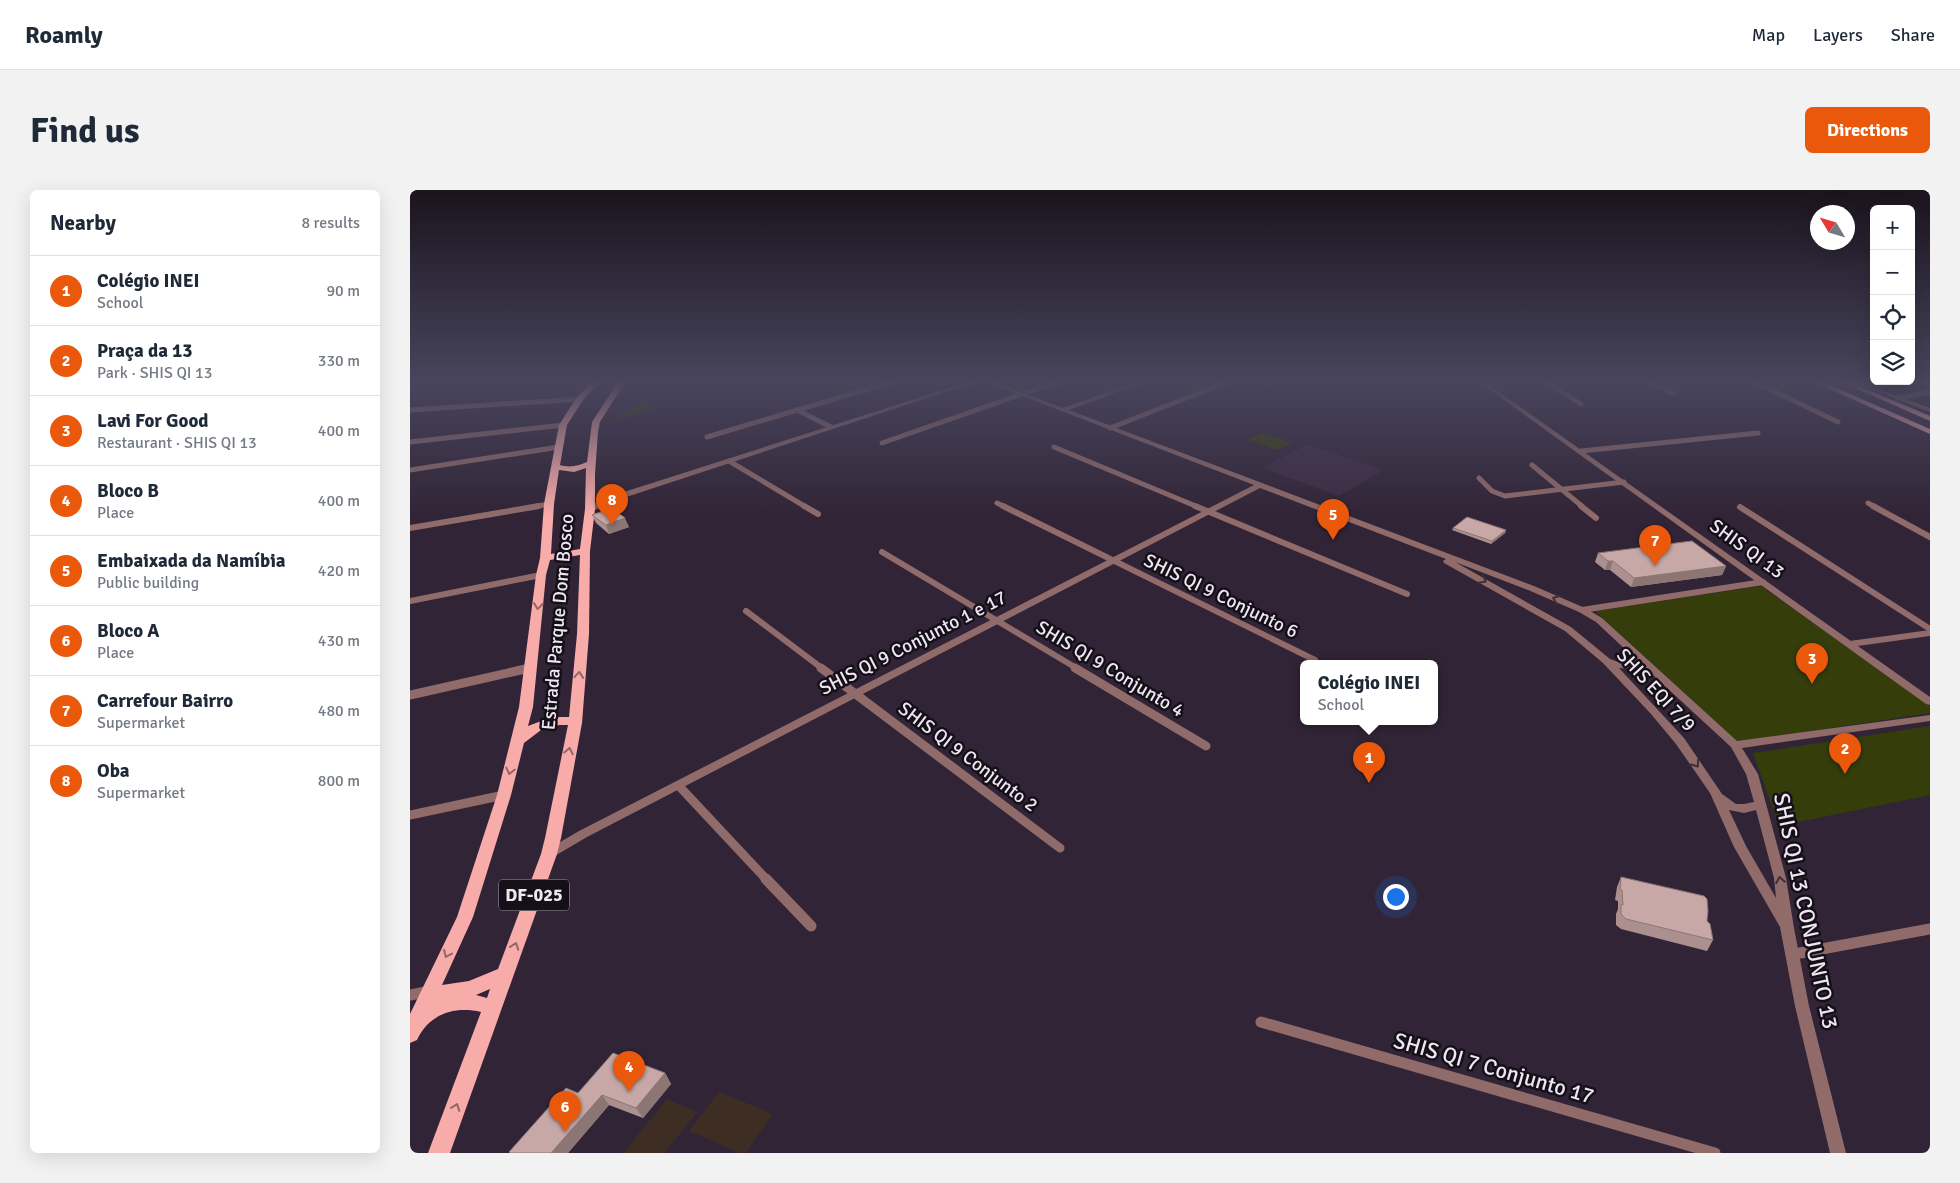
<!DOCTYPE html>
<meta charset="utf-8">
<style>
body{margin:0;font-family:Signika,sans-serif;background:#f2f2f3;color:#1f2937}
.controls{position:absolute;right:15px;top:15px;display:grid;overflow:hidden;border-radius:8px;box-shadow:0 5px 20px #0002}
.controls button{width:45px;height:45px;display:grid;place-items:center;padding:0;border:0;border-bottom:1px solid #e0e1e3;background:#fff;color:#1f2937;font:25px sans-serif}
.compass{position:absolute;left:1400px;top:15px;width:45px;height:45px;border-radius:50%;background:#fff;box-shadow:0 5px 20px #0002;rotate:308deg}
.you{position:absolute;left:985px;top:706px;width:18px;height:18px;margin:-12px;border:4px solid #fff;border-radius:50%;background:#1a73e8;box-shadow:0 0 0 8px #1a73e833}
.badge{display:grid;place-items:center;width:32px;height:32px;border-radius:50%;background:#ea580c;color:#fff;font-size:16px;font-weight:700}
.pin{position:absolute;translate:-50% -41px;filter:drop-shadow(0 1px 2px #0008)}
.pin::after{content:'';position:absolute;top:26px;width:18px;height:15px;background:inherit;clip-path:polygon(0 0,100% 0,50% 100%)}
.popup{position:absolute;left:890px;top:470px;width:138px;height:65px;box-sizing:border-box;display:grid;place-content:center;border-radius:8px;background:#fff;filter:drop-shadow(0 1px 4px #0005);font-size:16px;white-space:nowrap;color:#747a83}
.popup b{font-size:19px;color:#1f2937}
.popup::after{content:'';position:absolute;left:50%;top:100%;margin-left:-10px;border:10px solid transparent;border-top-color:#fff}
.list{margin:0;padding:0;list-style:none}
h2{display:flex;justify-content:space-between;align-items:center;height:65px;margin:0;padding:0 20px;font-size:21px}
h2 small{font-size:16px;font-weight:400;color:#747a83}
.list li{display:grid;grid-template-columns:32px 1fr auto;gap:15px;align-items:center;box-sizing:border-box;height:70px;padding:0 20px;border-top:1px solid #e0e1e3}
.list b{display:block;font-size:19px;white-space:nowrap}
.list p{margin:0;font-size:16px;white-space:nowrap;color:#747a83}
.list em{font-size:16px;font-style:normal;color:#747a83}
.icon{flex:none;width:28px;height:28px;fill:none;stroke:currentColor;stroke-width:2;stroke-linecap:round;stroke-linejoin:round}
.map{position:relative;flex:none;width:1520px;height:963px;overflow:hidden;border-radius:8px}
header{display:flex;align-items:center;gap:30px;box-sizing:border-box;height:70px;padding:0 25px;background:#fff;border-bottom:1px solid #e0e1e3}
header strong{font-size:24px}
nav{display:flex;gap:28px;margin-inline-start:auto;font-size:18px}
.intro{display:flex;align-items:center;justify-content:space-between;box-sizing:border-box;height:120px;padding:0 30px}
h1{margin:0;font-size:35px}
.button{padding:12px 22px;border-radius:8px;background:#ea580c;color:#fff;font-size:18px;font-weight:700}
main{display:flex;gap:30px;padding:0 30px}
aside{flex:1;background:#fff;border-radius:8px;box-shadow:0 5px 20px #0002}
.map>svg:first-child{display:block}
.commercial{fill:#3d2d22}
.built{fill:#3c2b42}
.green{fill:#353d0b}
.lines{fill:none;stroke-linecap:round;stroke-linejoin:round}
.minor-far3{stroke:#906b6a;stroke-width:5}
.minor-far2{stroke:#906b6a;stroke-width:6}
.minor-far1{stroke:#906b6a;stroke-width:9}
.minor{stroke:#906b6a;stroke-width:11}
.tertiary{fill:#906b6a;fill-rule:evenodd}
.primary{fill:#f8acaa;fill-rule:evenodd}
.wall{fill:#ab908f}
.shaded-wall{fill:#8b7674}
.building{fill:#c7a8a6;stroke:#8b7674}
.oneway{stroke:#403035}
.oneway2{stroke:#926668}
.labels{text-anchor:middle;dominant-baseline:central;stroke-width:5;stroke-linejoin:round;paint-order:stroke}
.shield{fill:#151018;stroke:#ada6b1;stroke-width:1}
.shield-label{font-size:18px;font-weight:bold;fill:#eee6f2}
.street-label{font-size:19px;fill:#eee6f2;stroke:#151018}
.near-street-label{font-size:22px;fill:#eee6f2;stroke:#151018}
</style>
<header>
<strong>Roamly</strong>
<nav><a>Map</a><a>Layers</a><a>Share</a></nav>
</header>
<div class="intro"><h1>Find us</h1><a class="button">Directions</a></div>
<main>
<aside>
<h2>Nearby<small>8 results</small></h2>
<ul class="list">
<li><span class="badge">1</span><div><b>Colégio INEI</b><p>School</p></div><em>90 m</em></li>
<li><span class="badge">2</span><div><b>Praça da 13</b><p>Park · SHIS QI 13</p></div><em>330 m</em></li>
<li><span class="badge">3</span><div><b>Lavi For Good</b><p>Restaurant · SHIS QI 13</p></div><em>400 m</em></li>
<li><span class="badge">4</span><div><b>Bloco B</b><p>Place</p></div><em>400 m</em></li>
<li><span class="badge">5</span><div><b>Embaixada da Namíbia</b><p>Public building</p></div><em>420 m</em></li>
<li><span class="badge">6</span><div><b>Bloco A</b><p>Place</p></div><em>430 m</em></li>
<li><span class="badge">7</span><div><b>Carrefour Bairro</b><p>Supermarket</p></div><em>480 m</em></li>
<li><span class="badge">8</span><div><b>Oba</b><p>Supermarket</p></div><em>800 m</em></li>
</ul>
</aside>
<div class="map">
<svg width="1520" height="963" viewBox="0 0 1520 963">
<rect width="100%" height="100%" fill="#312436"/>
<g class="commercial">
<path d="M 309,902 L 363,924 L 336,963 L 330,963 L 279,941 Z"/>
<path d="M 257,909 L 287,922 L 255,963 L 213,963 Z"/>
</g>
<path class="built" d="M 898,254 L 974,280 L 929,306 L 852,278 Z"/>
<g class="green">
<path d="M 233,209 L 248,218 L 201,232 Z"/>
<path d="M 852,243 L 882,253 L 867,260 L 837,250 Z"/>
<path d="M 1351,396 L 1520,516 L 1520,523 L 1328,552 L 1185,421 Z"/>
<path d="M 1520,536 L 1520,605 L 1369,636 L 1343,563 Z"/>
</g>
<g class="lines">
<g class="minor-far3">
<path d="M 1136,192 L 1171,214"/>
<path d="M 1241,192 L 1264,204"/>
<path d="M 1345,192 L 1428,232"/>
<path d="M 1488,208 L 1520,202"/>
<path d="M 0,220 L 170,209"/>
<path d="M 387,220 L 421,237"/>
<path d="M 700,238 L 817,192"/>
<path d="M 297,247 L 481,192"/>
<path d="M 0,252 L 153,235"/>
<path d="M 472,253 L 646,192"/>
<path d="M 644,257 L 788,317"/>
<path d="M 1171,261 L 1348,243"/>
<path d="M 319,271 L 396,317"/>
<path d="M 1122,275 L 1173,317"/>
<path d="M 0,280 L 149,257"/>
<path d="M 1069,288 L 1082,301 L 1095,306 L 1214,292"/>
<path d="M 587,313 L 595,317"/>
<path d="M 1458,313 L 1465,317"/>
<path d="M 122,317 L 139,314"/>
</g>
<g class="minor-far2">
<path d="M 394,316 L 408,324"/>
<path d="M 593,316 L 905,470"/>
<path d="M 785,316 L 997,404"/>
<path d="M 1171,316 L 1186,328"/>
<path d="M 1463,316 L 1520,347"/>
<path d="M 1330,317 L 1520,439"/>
<path d="M 0,338 L 129,316"/>
<path d="M 472,362 L 668,479"/>
<path d="M 0,411 L 131,385"/>
<path d="M 1172,420 L 1353,392"/>
<path d="M 336,421 L 413,479"/>
<path d="M 1440,454 L 1520,443"/>
<path d="M 115,479 L 120,478"/>
</g>
<g class="minor-far1">
<path d="M 411,478 L 650,658"/>
<path d="M 665,478 L 796,556"/>
<path d="M 0,505 L 120,478"/>
<path d="M 269,596 L 357,690"/>
<path d="M 0,625 L 94,605"/>
</g>
<g class="minor">
<path d="M 356,689 L 401,736"/>
<path d="M 1390,763 L 1520,739"/>
<path d="M 0,805 L 20,801"/>
<path d="M 851,832 L 1305,963"/>
</g>
<g class="tertiary">
<path d="M 558,192 L 566,192 L 198,313 L 183,321 L 180,321 L 176,319 L 192,309 Z"/>
<path d="M 576,192 L 583,192 L 653,218 L 725,192 L 733,192 L 732,193 L 659,220 L 1124,396 L 1175,418 L 1192,428 L 1327,551 L 1520,525 L 1520,531 L 1332,558 L 1348,584 L 1376,688 L 1384,738 L 1399,816 L 1436,963 L 1420,963 L 1385,816 L 1370,737 L 1324,657 L 1300,603 L 1266,554 L 1241,524 L 1193,473 L 1155,441 L 1034,373 L 1033,371 L 1036,369 L 850,298 L 177,647 L 143,667 L 139,669 L 135,667 L 133,664 L 135,661 L 169,641 L 844,295 ZM 1045,372 L 1118,400 L 1169,422 L 1186,432 L 1217,461 L 1223,471 L 1214,474 L 1200,469 L 1161,437 ZM 1231,474 L 1321,557 L 1336,584 L 1344,612 L 1334,614 L 1326,614 L 1312,604 L 1274,548 L 1209,478 L 1221,479 ZM 1319,620 L 1334,623 L 1346,620 L 1364,688 L 1366,708 L 1336,656 Z"/>
<path d="M 1069,192 L 1075,192 L 1520,507 L 1520,515 L 1516,514 Z"/>
<path d="M 1442,192 L 1449,192 L 1520,218 L 1520,222 Z"/>
</g>
<g class="primary">
<path d="M 182,192 L 190,192 L 173,210 L 157,235 L 150,275 C 160,278 168,276 177,272 L 182,232 L 208,192 L 215,192 L 190,232 L 188,242 L 185,284 L 185,319 L 180,361 L 179,444 L 172,533 L 151,648 L 147,664 L 40,963 L 18,963 L 71,822 C 44,816 19,824 7,850 L 0,853 L 0,824 L 47,727 L 87,605 L 109,517 L 126,385 L 130,368 L 134,314 L 149,235 L 167,207 ZM 176,278 L 175,319 L 170,359 L 141,364 L 144,314 L 149,280 L 164,282 ZM 170,365 L 167,444 L 159,527 L 142,527 L 118,536 L 123,517 L 136,385 L 140,370 ZM 149,535 L 158,535 L 135,648 L 131,664 L 88,779 L 59,791 L 32,795 L 63,727 L 101,605 L 114,553 L 131,540 ZM 80,799 L 77,808 L 66,805 Z"/>
<path d="M 1404,192 L 1413,192 L 1520,239 L 1520,244 Z"/>
<path d="M 1431,192 L 1440,192 L 1520,226 L 1520,231 Z"/>
</g>
</g>
<g class="wall">
<path d="M 182,325 L 219,337 L 199,344 L 186,333 Z"/>
<path d="M 1043,338 L 1096,340 L 1095,343 L 1081,354 L 1042,340 Z"/>
<path d="M 1188,363 L 1316,376 L 1312,385 L 1221,397 L 1200,380 L 1195,380 L 1185,372 Z"/>
<path d="M 1211,687 L 1297,731 L 1303,750 L 1297,761 L 1211,739 L 1206,735 L 1206,724 L 1208,719 L 1208,711 L 1205,710 L 1207,697 Z"/>
<path d="M 255,883 L 261,894 L 233,928 L 199,915 L 158,963 L 100,963 L 99,962 L 168,903 Z"/>
</g>
<g class="shaded-wall">
<path d="M 215,328 L 219,337 L 199,344 L 196,335 Z"/>
<path d="M 1096,340 L 1095,343 L 1081,354 L 1082,351 Z"/>
<path d="M 1198,371 L 1203,371 L 1200,380 L 1195,380 Z"/>
<path d="M 1316,376 L 1312,385 L 1221,397 L 1224,388 Z"/>
<path d="M 255,883 L 261,894 L 233,928 L 226,918 Z"/>
<path d="M 192,905 L 199,915 L 158,963 L 141,963 Z"/>
</g>
<g class="building">
<path d="M 202,318 L 215,328 L 196,335 L 182,325 Z"/>
<path d="M 1057,327 L 1096,340 L 1082,351 L 1043,338 Z"/>
<path d="M 1282,351 L 1316,376 L 1224,388 L 1203,371 L 1198,371 L 1188,363 Z"/>
<path d="M 1211,687 L 1294,706 L 1297,709 L 1298,721 L 1297,731 L 1300,734 L 1303,750 L 1216,729 L 1211,724 L 1211,714 L 1213,715 L 1212,700 L 1210,700 Z"/>
<path d="M 203,863 L 255,883 L 226,918 L 192,905 L 141,963 L 101,963 L 99,962 L 156,898 L 168,903 Z"/>
</g>
<defs><path id="oneway-chevron" d="M-2-3.5L2.5 0L-2 3.5" fill="none" stroke-width="1.6" stroke-linecap="round" stroke-linejoin="round" transform="scale(1.25)"/></defs>
<g class="oneway">
<use href="#oneway-chevron" transform="translate(1073 390) rotate(28)"/>
<use href="#oneway-chevron" transform="translate(1146 409) rotate(-157)"/>
<use href="#oneway-chevron" transform="translate(1286 574) rotate(54)"/>
<use href="#oneway-chevron" transform="translate(1370 690) rotate(-100)"/>
</g>
<g class="oneway2">
<use href="#oneway-chevron" transform="translate(128 416) rotate(97)"/>
<use href="#oneway-chevron" transform="translate(169 485) rotate(-85)"/>
<use href="#oneway-chevron" transform="translate(159 561) rotate(-79)"/>
<use href="#oneway-chevron" transform="translate(100 581) rotate(103)"/>
<use href="#oneway-chevron" transform="translate(105 756) rotate(-70)"/>
<use href="#oneway-chevron" transform="translate(37 764) rotate(115)"/>
<use href="#oneway-chevron" transform="translate(46 917) rotate(-70)"/>
</g>
<linearGradient id="sky" x2="0" y2="1"><stop stop-color="#1b141e"/><stop offset="0.59" stop-color="#48455d"/><stop offset="1" stop-color="#48455d" stop-opacity="0"/></linearGradient>
<rect width="1520" height="326" fill="url(#sky)"/>
<g class="labels">
<rect class="shield" x="89" y="689.5" width="70" height="31" rx="4"/>
<g class="shield-label">
<text x="124" y="705">DF-025</text>
</g>
<g class="street-label">
<text transform="translate(1337 359) rotate(36)">SHIS QI 13</text>
<text transform="translate(811 406) rotate(26)">SHIS QI 9 Conjunto 6</text>
<text transform="translate(148 432) rotate(-85)">Estrada Parque Dom Bosco</text>
<text transform="translate(503 453) rotate(-27)">SHIS QI 9 Conjunto 1 e 17</text>
<text transform="translate(700 479) rotate(31)">SHIS QI 9 Conjunto 4</text>
<text transform="translate(1246 500) rotate(47)">SHIS EQI 7/9</text>
<text transform="translate(558 567) rotate(37)">SHIS QI 9 Conjunto 2</text>
</g>
<g class="near-street-label">
<text transform="translate(1396 721) rotate(78)">SHIS QI 13 CONJUNTO 13</text>
<text transform="translate(1084 878) rotate(16)">SHIS QI 7 Conjunto 17</text>
</g>
</g>
</svg>
<div class="controls">
<button>+</button>
<button>−</button>
<button><svg class="icon" aria-label="locate" viewBox="0 0 24 24"><circle cx="12" cy="12" r="6"/><path d="M12 2v4M12 18v4M2 12h4M18 12h4"/></svg></button>
<button><svg class="icon" aria-label="layers" viewBox="0 0 24 24"><path d="M12 4l9 5-9 5-9-5zM3 14l9 5 9-5"/></svg></button>
</div>
<svg class="compass" viewBox="-18 -18 36 36"><path d="M0-13l5 13h-10z" fill="#e53935"/><path d="M0 13l5-13h-10z" fill="#747a83"/></svg>
<div class="you"></div>
<div class="pin badge" style="left:959px;top:593px">1</div>
<div class="popup"><b>Colégio INEI</b>School</div>
<div class="pin badge" style="left:1435px;top:584px">2</div>
<div class="pin badge" style="left:1402px;top:494px">3</div>
<div class="pin badge" style="left:219px;top:902px">4</div>
<div class="pin badge" style="left:923px;top:350px">5</div>
<div class="pin badge" style="left:155px;top:942px">6</div>
<div class="pin badge" style="left:1245px;top:376px">7</div>
<div class="pin badge" style="left:202px;top:335px">8</div>
</div>
</main>
